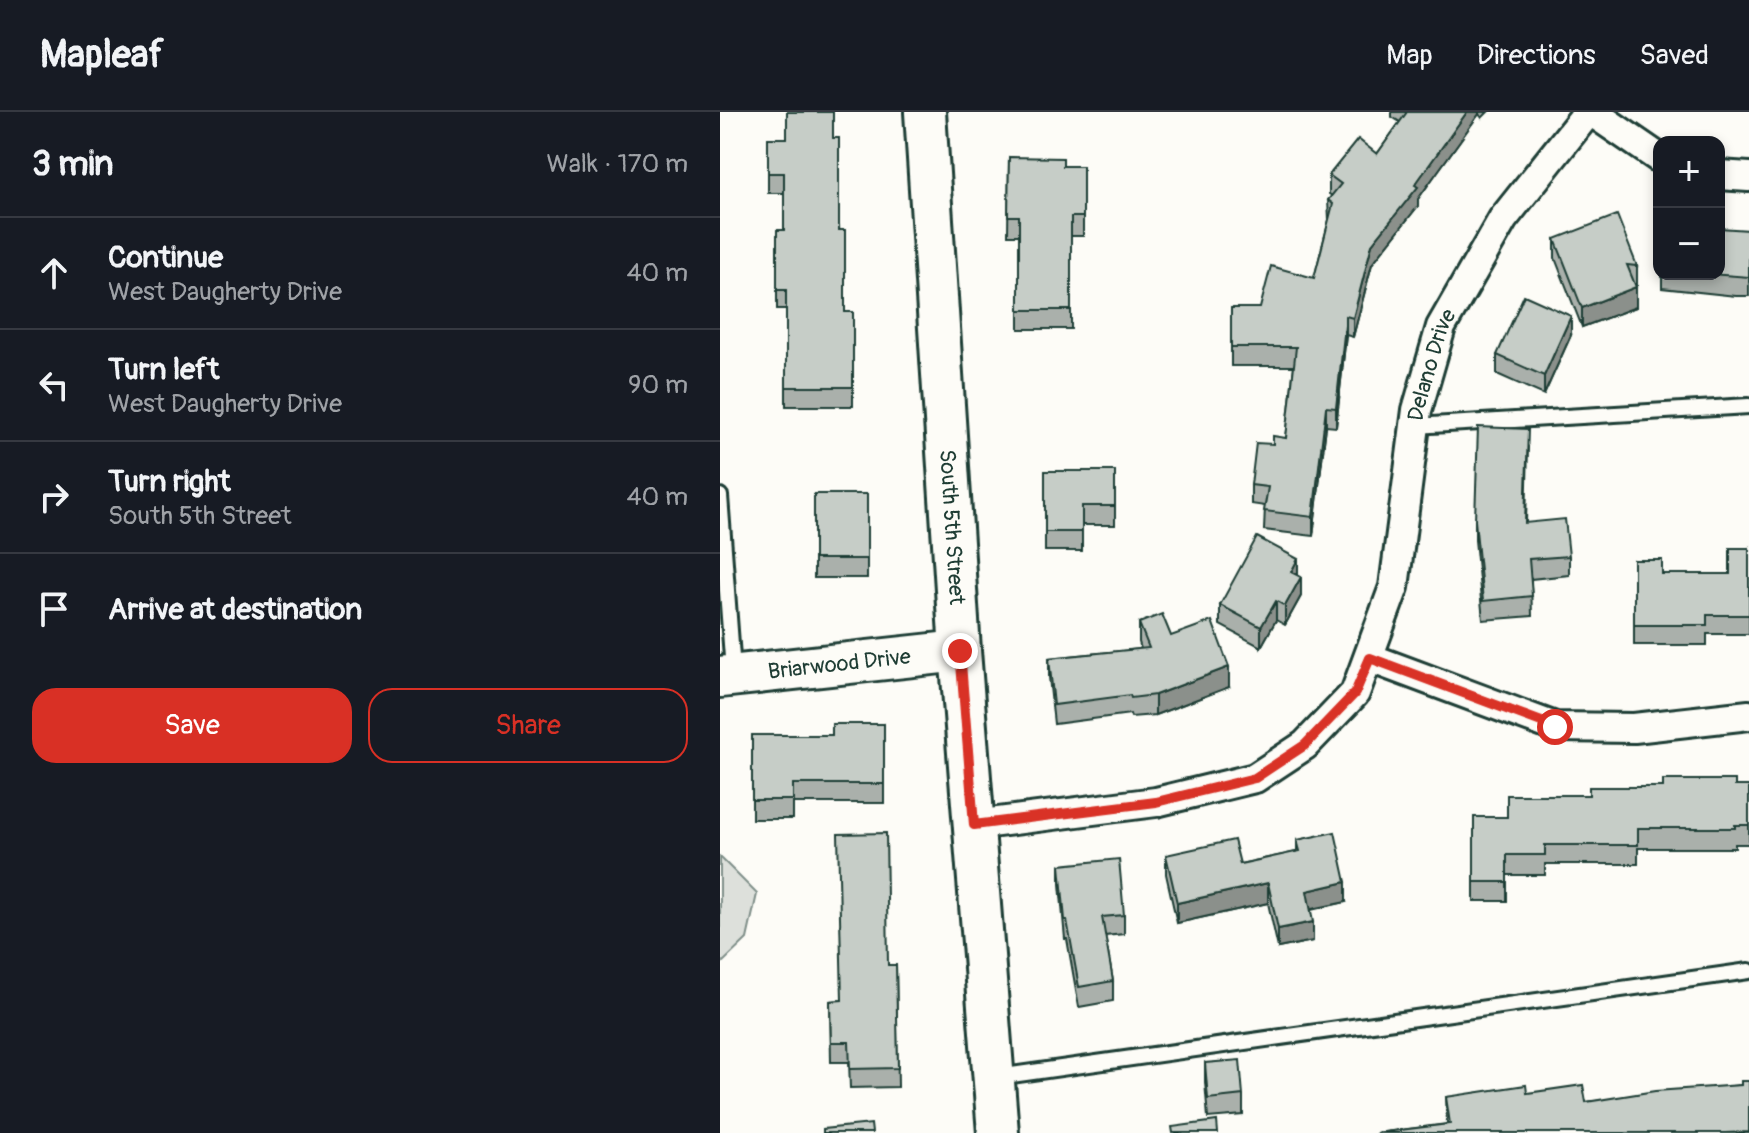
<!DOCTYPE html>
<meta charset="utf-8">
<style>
body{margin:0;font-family:Pangolin,sans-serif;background:#242831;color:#f1f3f6}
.controls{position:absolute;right:24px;top:24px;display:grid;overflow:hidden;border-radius:16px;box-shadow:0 4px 12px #0003}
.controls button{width:72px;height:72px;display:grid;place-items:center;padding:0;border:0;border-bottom:2px solid #363941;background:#171b24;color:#f1f3f6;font:40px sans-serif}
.stop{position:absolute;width:24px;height:24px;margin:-18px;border:6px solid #d93025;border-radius:50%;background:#fff}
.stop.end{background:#d93025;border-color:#fff;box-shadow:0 2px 8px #0008}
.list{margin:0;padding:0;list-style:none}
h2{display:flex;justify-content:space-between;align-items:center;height:104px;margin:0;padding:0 32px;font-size:34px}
h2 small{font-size:26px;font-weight:400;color:#9ea1a6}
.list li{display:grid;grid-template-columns:52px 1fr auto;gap:24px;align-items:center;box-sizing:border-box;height:112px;padding:0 32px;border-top:2px solid #363941}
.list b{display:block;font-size:30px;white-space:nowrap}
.list p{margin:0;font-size:26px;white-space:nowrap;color:#9ea1a6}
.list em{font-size:26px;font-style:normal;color:#9ea1a6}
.actions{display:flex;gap:16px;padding:24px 32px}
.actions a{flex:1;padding:18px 0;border:2px solid #d93025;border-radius:24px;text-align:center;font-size:28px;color:#d93025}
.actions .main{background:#d93025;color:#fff}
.icon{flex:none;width:44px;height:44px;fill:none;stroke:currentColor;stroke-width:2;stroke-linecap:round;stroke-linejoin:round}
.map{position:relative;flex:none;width:1029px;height:1021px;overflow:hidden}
header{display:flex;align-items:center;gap:48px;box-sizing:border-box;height:112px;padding:0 40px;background:#171b24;border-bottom:2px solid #363941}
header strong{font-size:38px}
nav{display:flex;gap:44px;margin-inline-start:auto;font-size:28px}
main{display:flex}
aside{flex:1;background:#171b24}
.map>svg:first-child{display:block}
.green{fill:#dde0db;stroke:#7e8e88;stroke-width:2}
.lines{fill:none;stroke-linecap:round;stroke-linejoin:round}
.lane-casing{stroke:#1f3d34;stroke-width:20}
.street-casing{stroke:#1f3d34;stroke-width:34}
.secondary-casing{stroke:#1f3d34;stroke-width:46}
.lane{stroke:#fdfcf7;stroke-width:14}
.street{stroke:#fdfcf7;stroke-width:28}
.secondary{stroke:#fdfcf7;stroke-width:40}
.wall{fill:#aab0ab;stroke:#1f3d34;stroke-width:2}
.shaded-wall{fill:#8b908b;stroke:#1f3d34;stroke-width:2}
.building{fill:#c6cdc7;stroke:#1f3d34;stroke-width:2}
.route{stroke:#d93025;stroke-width:10}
.labels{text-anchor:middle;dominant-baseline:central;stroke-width:6;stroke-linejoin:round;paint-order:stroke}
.street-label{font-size:22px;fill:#1f3d34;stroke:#fdfcf7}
</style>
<header>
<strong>Mapleaf</strong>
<nav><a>Map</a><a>Directions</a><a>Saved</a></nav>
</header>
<main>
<aside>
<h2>3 min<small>Walk · 170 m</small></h2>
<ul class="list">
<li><svg class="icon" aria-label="ahead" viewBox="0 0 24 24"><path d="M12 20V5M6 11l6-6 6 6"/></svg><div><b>Continue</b><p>West Daugherty Drive</p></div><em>40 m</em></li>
<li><svg class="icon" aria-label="left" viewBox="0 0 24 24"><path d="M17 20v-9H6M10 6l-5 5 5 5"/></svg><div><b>Turn left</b><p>West Daugherty Drive</p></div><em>90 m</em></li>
<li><svg class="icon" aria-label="right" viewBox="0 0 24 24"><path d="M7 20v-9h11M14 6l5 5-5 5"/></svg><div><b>Turn right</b><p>South 5th Street</p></div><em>40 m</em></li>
<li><svg class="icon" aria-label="arrive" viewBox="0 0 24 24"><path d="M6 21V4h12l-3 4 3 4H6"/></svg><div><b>Arrive at destination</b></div></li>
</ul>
<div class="actions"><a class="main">Save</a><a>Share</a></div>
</aside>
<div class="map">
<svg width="1029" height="1021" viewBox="0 0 1029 1021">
<rect width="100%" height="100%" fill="#fdfcf7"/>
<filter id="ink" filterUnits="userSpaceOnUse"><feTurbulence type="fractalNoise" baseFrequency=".0125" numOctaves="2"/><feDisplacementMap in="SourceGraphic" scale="16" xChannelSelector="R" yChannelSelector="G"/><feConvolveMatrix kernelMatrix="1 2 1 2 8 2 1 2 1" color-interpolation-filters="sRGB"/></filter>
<g filter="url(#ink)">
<path class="green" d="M 0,745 L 37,782 L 27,827 L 0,853 Z"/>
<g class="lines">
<g class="lane-casing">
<g id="lane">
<path d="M 695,314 L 1029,294"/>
<path d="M 0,384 L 13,559"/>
<path d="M 277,965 L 1029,859"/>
</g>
</g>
<g class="street-casing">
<g id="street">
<path d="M 872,0 L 939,46"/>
<path d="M 999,63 L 1029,65"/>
<path d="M 650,546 L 835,615 L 914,616 L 1029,603"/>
<path id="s1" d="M 254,713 L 436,690 L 535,666 L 585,633 L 635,581 L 674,475 L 697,298 L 721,215 L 783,107 L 868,0"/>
</g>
</g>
<g class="secondary-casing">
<g id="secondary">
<path id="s2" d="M 205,0 L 240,539 L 278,1021"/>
<path id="s3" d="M 0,565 L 240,539"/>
</g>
</g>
<use href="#lane" class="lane"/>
<use href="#street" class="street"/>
<use href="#secondary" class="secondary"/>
</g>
<g class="wall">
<path d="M 672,0 L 768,0 L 762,6 L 759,2 L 698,87 L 698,94 L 652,152 L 633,225 L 626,223 L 616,315 L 606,314 L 593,424 L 544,418 L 545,394 L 531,392 L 531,373 L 553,332 L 566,326 L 574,254 L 511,254 L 511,196 L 540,196 L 594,166 L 609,108 L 608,88 L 612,84 L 609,82 L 609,63 L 657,42 L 680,10 L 672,5 Z"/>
<path d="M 48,26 L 113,26 L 125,200 L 133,200 L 133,294 L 66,294 L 66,197 L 57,197 L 57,118 L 64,118 L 64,81 L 48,81 Z"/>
<path d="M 289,45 L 343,54 L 363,54 L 363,124 L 351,124 L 351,217 L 299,217 L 299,123 L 288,123 Z"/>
<path d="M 1017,118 L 1029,118 L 1029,184 L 1016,184 L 942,176 L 942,162 L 999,162 Z"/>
<path d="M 835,127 L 917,154 L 917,173 L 915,173 L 916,195 L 862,215 L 835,146 Z"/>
<path d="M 851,223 L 824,283 L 777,262 L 777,243 Z"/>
<path d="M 808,336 L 806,411 L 849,444 L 849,463 L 811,467 L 812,504 L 763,508 L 755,428 L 755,408 Z"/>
<path d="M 325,359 L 395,359 L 395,413 L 362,413 L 362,439 L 325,439 Z"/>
<rect x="94" y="382" width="53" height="84"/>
<path d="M 1029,436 L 1029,522 L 987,522 L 987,533 L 914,533 L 914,448 L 942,462 L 1010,462 Z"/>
<path d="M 578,464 L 581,484 L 565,513 L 556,508 L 541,535 L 500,513 L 500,493 Z"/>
<path d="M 419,511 L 451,524 L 509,575 L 435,603 L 411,605 L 410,602 L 334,612 L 329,565 L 329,546 L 421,537 L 419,530 Z"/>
<path d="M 164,612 L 164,691 L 73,691 L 73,707 L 32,707 L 32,623 L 112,623 Z"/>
<path d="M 1029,674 L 1029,732 L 1015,732 L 1015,736 L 918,736 L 918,752 L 825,752 L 825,763 L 787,763 L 787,789 L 754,789 L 754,705 L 787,705 L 869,683 Z"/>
<path d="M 577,728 L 626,790 L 591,798 L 593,829 L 558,836 L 548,791 L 457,811 L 446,762 L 446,743 L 520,752 L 577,740 Z"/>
<path d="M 340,753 L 404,803 L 404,822 L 385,824 L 393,869 L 393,889 L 359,895 L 347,827 L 345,827 L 340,772 Z"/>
<path d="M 168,853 L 176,853 L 178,975 L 130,976 L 129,950 L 111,950 L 110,889 L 122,888 Z"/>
<path d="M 485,951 L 523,983 L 523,1003 L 488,1006 L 485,970 Z"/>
<path d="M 1029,969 L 1029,1021 L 656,1021 L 727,1012 L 726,985 L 807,981 L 866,990 L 1021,973 Z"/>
</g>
<g class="shaded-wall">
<path d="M 747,0 L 759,0 L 759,2 L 698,87 L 698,94 L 652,152 L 633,225 L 633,206 L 652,132 Z"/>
<path d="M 916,175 L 916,195 L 862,215 L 862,196 Z"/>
<path d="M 626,204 L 626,223 L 616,315 L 616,296 Z"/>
<path d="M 851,204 L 851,223 L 824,283 L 824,264 Z"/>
<path d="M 606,295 L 606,314 L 593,424 L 593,405 Z"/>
<path d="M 578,447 L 578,467 L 571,460 Z"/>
<path d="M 581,465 L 581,484 L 565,513 L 565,494 Z"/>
<path d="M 556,489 L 556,508 L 541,535 L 541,515 Z"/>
<path d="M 509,555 L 509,575 L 435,603 L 435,583 Z"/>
<path d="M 626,770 L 626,790 L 587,798 L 587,779 Z"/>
<path d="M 548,771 L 548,791 L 457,811 L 457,791 Z"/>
<path d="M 593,810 L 593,829 L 558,836 L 558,817 Z"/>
</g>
<g class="building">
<path d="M 67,0 L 113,0 L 113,26 L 119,26 L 119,118 L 125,118 L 125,200 L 133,200 L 133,275 L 66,275 L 66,178 L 57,178 L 57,118 L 64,118 L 64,61 L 48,61 L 48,26 L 67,26 Z"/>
<path d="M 687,0 L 747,0 L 695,73 L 698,75 L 652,132 L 633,206 L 626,204 L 616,296 L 606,295 L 593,405 L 544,399 L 548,375 L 531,373 L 536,331 L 553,332 L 553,324 L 566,326 L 576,235 L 511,235 L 511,196 L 540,196 L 551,154 L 594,166 L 613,92 L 608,88 L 621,72 L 609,63 L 638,27 L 657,42 Z"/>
<path d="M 289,45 L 343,46 L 343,54 L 363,54 L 363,105 L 351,105 L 351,198 L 299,198 L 299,104 L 288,104 Z"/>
<path d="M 897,103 L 917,154 L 907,153 L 916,175 L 862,196 L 835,127 Z"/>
<path d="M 999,116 L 1029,118 L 1029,165 L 990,162 L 999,162 Z"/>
<path d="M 804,183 L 851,204 L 824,264 L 777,243 Z"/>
<path d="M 758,315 L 808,317 L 805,411 L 845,407 L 849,444 L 809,447 L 812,484 L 763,489 L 755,408 Z"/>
<path d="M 325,359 L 395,359 L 395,394 L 362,394 L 362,420 L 325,420 Z"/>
<rect x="94" y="382" width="53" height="65"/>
<path d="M 537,425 L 578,447 L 571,460 L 581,465 L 565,494 L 556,489 L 541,515 L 500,493 Z"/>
<path d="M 1010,436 L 1029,436 L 1029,503 L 987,503 L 987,513 L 914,513 L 914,448 L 942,448 L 942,462 L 1010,462 Z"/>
<path d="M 442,502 L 451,524 L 492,509 L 509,555 L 435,583 L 411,586 L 410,583 L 334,593 L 329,546 L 429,536 L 419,511 Z"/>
<path d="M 112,612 L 164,612 L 164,672 L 73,672 L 73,688 L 32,688 L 32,623 L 112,623 Z"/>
<path d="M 943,668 L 1015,668 L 1015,674 L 1029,674 L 1029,713 L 1015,713 L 1015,716 L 918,716 L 918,733 L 825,733 L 825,743 L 787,743 L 787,770 L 754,770 L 754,705 L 787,705 L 787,683 L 869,683 L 869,675 L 943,675 Z"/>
<path d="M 615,720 L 626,770 L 587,779 L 593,810 L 558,817 L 548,771 L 457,791 L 446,743 L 514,728 L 520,752 L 580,739 L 577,728 Z"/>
<path d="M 166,721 L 168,853 L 176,853 L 178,956 L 130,957 L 129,930 L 111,930 L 110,889 L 122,888 L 118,722 Z"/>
<path d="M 399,747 L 404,803 L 382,805 L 393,869 L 359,875 L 347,808 L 345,808 L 340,753 Z"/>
<path d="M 520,948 L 523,983 L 488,987 L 485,951 Z"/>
<path d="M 1021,969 L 1029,969 L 1029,1020 L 1005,1021 L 656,1021 L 730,1012 L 726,985 L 806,973 L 807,981 L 863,973 L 866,990 L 935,979 L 1021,973 Z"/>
<path d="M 497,1009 L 498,1021 L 453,1021 L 452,1015 Z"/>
<path d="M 151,1012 L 152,1021 L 103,1021 L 103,1017 Z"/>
</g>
</g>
<g class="lines" filter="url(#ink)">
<path class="route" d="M 240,539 L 254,713 L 436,690 L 535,666 L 585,633 L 635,581 L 650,546 L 835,615"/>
</g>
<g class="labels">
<g class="street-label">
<text stroke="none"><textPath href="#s1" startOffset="756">Delano Drive</textPath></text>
<text stroke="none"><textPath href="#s2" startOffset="416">South 5th Street</textPath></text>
<text stroke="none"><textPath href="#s3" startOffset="120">Briarwood Drive</textPath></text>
</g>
</g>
</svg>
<div class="controls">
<button>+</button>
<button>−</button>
</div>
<div class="stop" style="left:835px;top:615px"></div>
<div class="stop end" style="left:240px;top:539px"></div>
</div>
</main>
